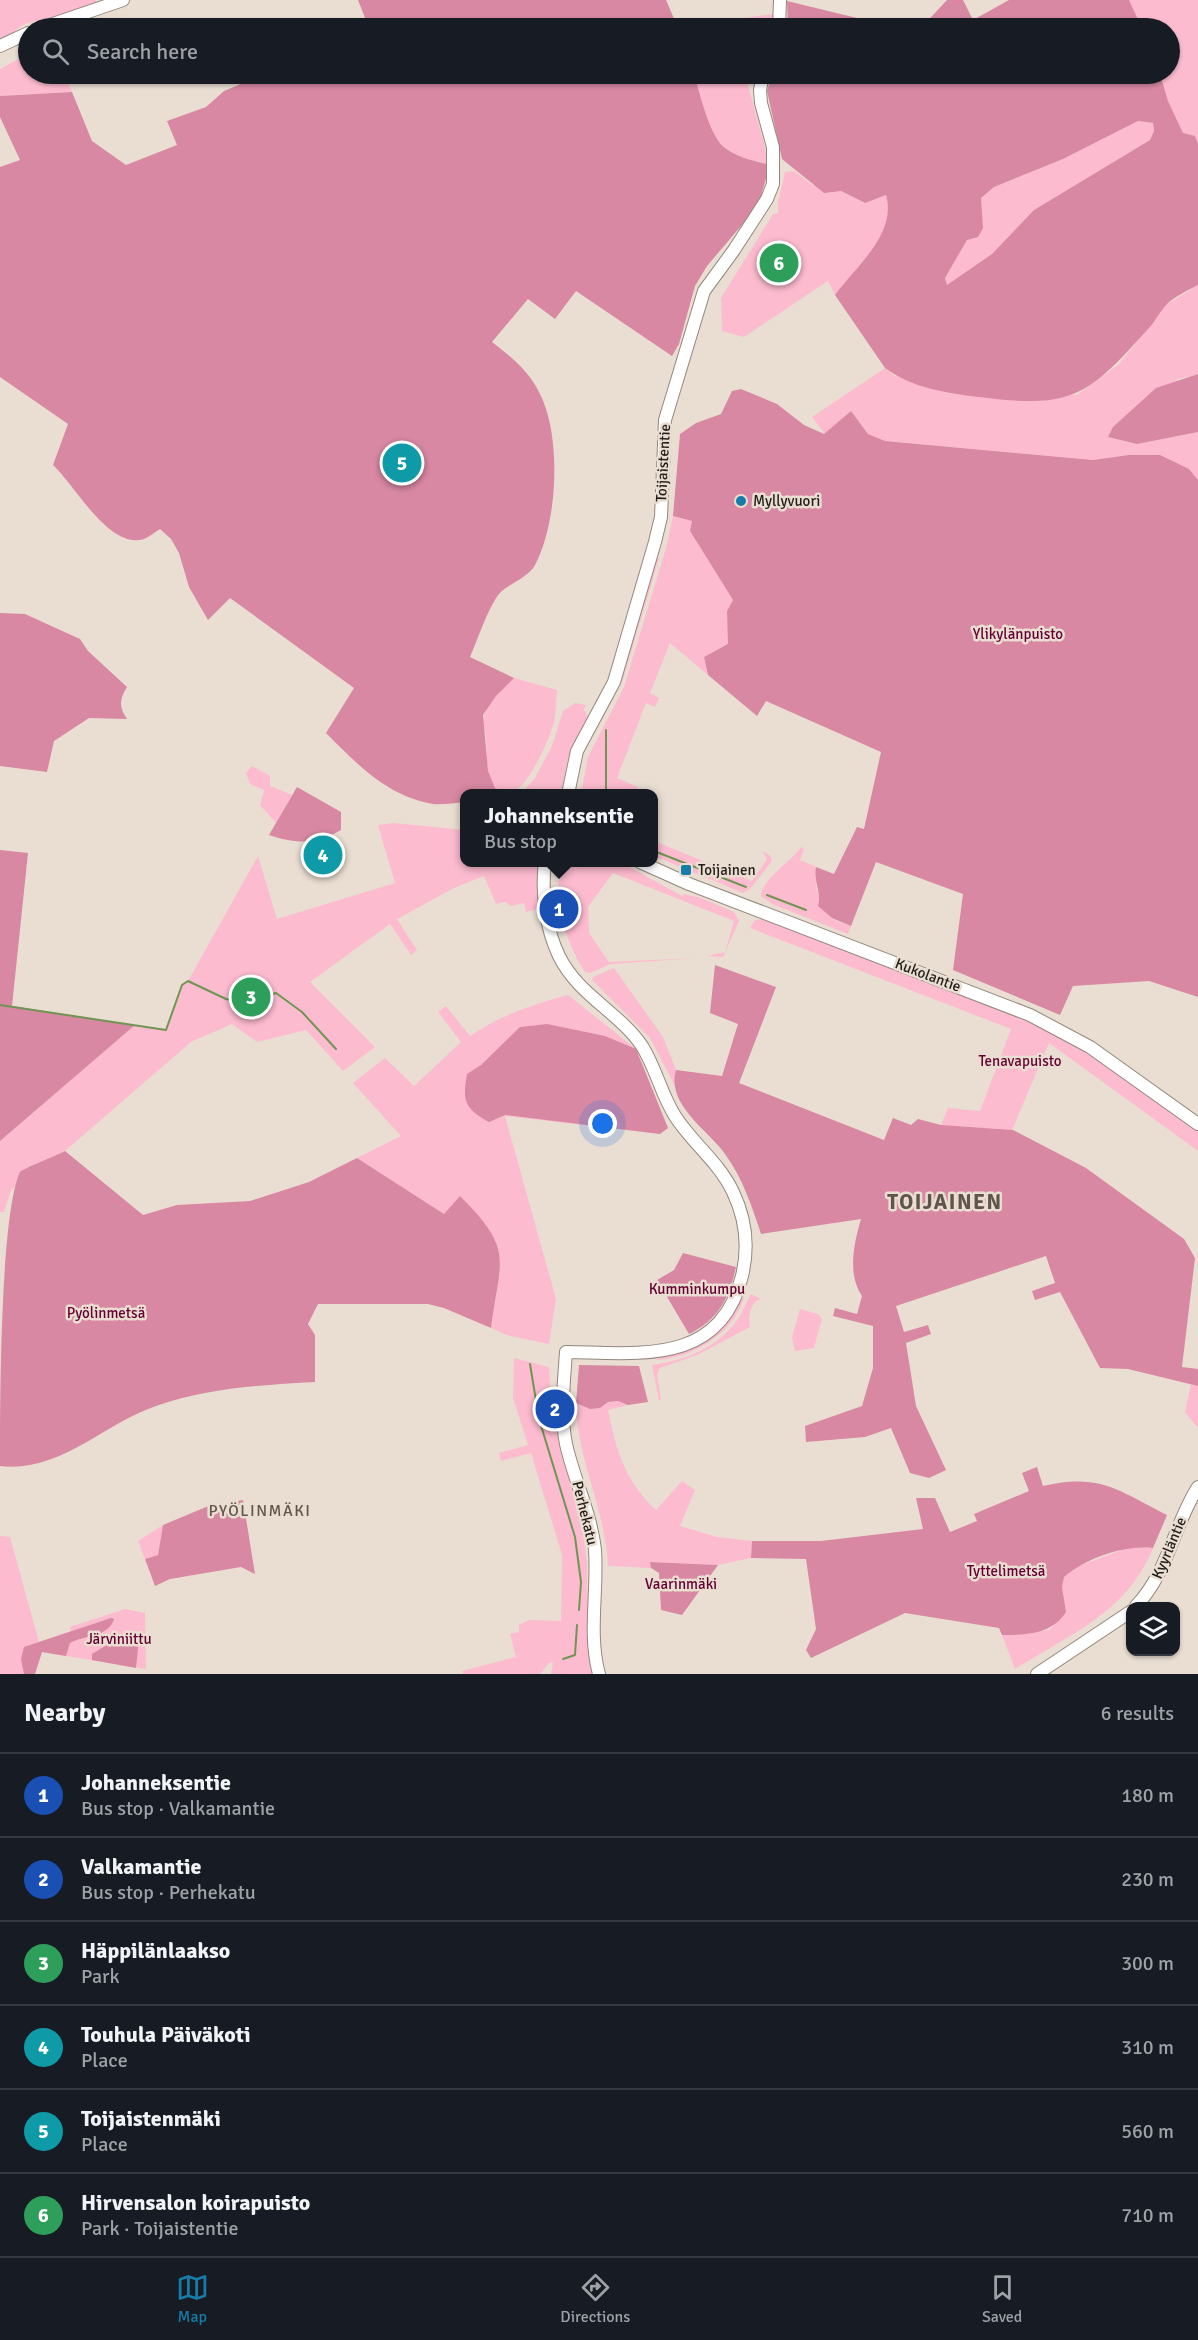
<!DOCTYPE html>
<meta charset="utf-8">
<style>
body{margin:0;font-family:Signika,sans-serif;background:#242831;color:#f1f3f6}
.controls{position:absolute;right:18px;bottom:18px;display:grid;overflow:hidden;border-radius:12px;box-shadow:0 2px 4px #0004}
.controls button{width:54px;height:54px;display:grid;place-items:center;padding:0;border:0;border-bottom:2px solid #363941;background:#171b24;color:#f1f3f6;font:30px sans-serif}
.you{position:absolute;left:603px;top:1124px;width:21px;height:21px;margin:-15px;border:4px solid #fff;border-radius:50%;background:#1a73e8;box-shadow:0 0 0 9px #1a73e833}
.badge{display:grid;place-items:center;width:39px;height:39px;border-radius:50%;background:#177da8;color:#fff;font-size:20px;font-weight:700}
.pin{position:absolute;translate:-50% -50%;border:3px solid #fff;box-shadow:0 2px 6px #0006}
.popup{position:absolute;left:460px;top:789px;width:198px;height:78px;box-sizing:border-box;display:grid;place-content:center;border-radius:12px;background:#171b24;filter:drop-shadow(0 2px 4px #0005);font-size:20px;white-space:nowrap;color:#9ea1a6}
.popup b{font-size:22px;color:#f1f3f6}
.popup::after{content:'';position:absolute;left:50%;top:100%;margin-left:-12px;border:12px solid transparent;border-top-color:#171b24}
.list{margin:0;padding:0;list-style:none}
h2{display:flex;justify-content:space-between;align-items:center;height:78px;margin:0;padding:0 24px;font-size:26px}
h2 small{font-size:20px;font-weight:400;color:#9ea1a6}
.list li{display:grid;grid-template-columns:39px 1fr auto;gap:18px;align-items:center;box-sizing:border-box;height:84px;padding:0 24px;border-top:2px solid #363941}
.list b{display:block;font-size:22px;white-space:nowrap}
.list p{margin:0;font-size:20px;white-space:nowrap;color:#9ea1a6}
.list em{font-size:20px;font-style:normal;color:#9ea1a6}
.icon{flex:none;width:33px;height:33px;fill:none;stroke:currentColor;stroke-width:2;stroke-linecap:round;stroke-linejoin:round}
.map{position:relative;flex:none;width:1198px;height:1674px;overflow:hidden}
.search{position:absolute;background:#171b24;box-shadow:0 2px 4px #0004;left:18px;right:18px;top:18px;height:66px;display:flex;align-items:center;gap:15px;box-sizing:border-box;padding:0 21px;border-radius:33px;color:#9ea1a6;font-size:22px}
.sheet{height:582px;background:#171b24}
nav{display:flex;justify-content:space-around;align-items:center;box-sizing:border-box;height:84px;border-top:2px solid #363941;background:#171b24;font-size:16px;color:#9ea1a6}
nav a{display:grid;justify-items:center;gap:3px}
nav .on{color:#177da8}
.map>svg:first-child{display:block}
.green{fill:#fdbbcf}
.forest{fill:#d888a2;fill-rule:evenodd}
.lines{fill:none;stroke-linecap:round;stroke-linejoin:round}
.stream{stroke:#709553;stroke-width:2}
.tertiary-casing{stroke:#92877c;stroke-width:14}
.tertiary{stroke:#fff;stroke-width:12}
.poi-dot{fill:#177da8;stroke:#eaded2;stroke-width:2}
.labels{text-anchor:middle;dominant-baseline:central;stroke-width:5;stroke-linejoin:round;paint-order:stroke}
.street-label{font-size:15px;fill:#211d18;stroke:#eaded2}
.poi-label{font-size:15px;fill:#211d18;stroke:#eaded2;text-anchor:start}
.park-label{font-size:15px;fill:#640033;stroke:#eaded2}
.neighbourhood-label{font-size:16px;letter-spacing:1.5px;fill:#60554b;stroke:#eaded2}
.district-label{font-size:21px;font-weight:bold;letter-spacing:1.5px;fill:#60554b;stroke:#eaded2}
</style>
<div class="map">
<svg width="1198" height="1674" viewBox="0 0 1198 1674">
<rect width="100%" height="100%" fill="#eaded2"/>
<g class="green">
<path d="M 0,0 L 96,0 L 97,6 C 73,14 46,17 25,24 C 17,27 12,36 3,39 L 0,37 Z"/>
<path d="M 1129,0 L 1198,0 L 1198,144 L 1195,136 L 1183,133 L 1168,101 L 1160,74 L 1170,74 L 1170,28 L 1142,28 Z"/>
<path d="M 773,14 L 771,28 L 727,28 L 731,20 Z"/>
<path d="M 28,54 L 28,74 L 65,74 L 72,92 L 0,96 L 0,69 Z"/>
<path d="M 694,74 L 754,74 L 748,85 L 770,165 C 755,161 738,158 725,148 C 709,136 700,93 694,74 Z"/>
<path d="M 1138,121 L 1153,123 L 1154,131 L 1150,140 L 1034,210 L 992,254 L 947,286 L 945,278 L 967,240 L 983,228 L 981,198 L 994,187 L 1063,159 Z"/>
<path d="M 794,171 L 812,185 L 841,191 L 864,203 L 886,195 C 897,234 857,266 835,295 L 828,281 L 744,337 L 722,331 L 721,298 L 773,214 L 778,213 L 778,202 L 785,172 Z"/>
<path d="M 1198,285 L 1198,374 L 1178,379 L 1108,437 L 1137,444 L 1198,432 L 1198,480 L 1189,469 L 1129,455 L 1093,460 L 885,441 L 868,434 L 851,411 L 825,434 L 812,417 L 885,368 L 895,376 L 1077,395 L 1119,364 L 1166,305 Z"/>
<path d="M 673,516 L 692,521 L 690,531 L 733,600 L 727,611 L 729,644 L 704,657 L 708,675 L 670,643 L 650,693 L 659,698 L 655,707 L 646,703 L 617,778 L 638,787 L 635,793 L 581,794 L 588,757 L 624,687 L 666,548 Z"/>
<path d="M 657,557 L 659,558 L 623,679 L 601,722 L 598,720 Z"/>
<path d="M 514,678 L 557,690 C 556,700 556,712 554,722 C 550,738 524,800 504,793 C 483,787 488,756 486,740 C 486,732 481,720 485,713 C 491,699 503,688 514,678 Z"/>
<path d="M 575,703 L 586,705 L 584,709 L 589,720 L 568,758 L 561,793 L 521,794 L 535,778 L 552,746 L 563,711 Z"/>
<path d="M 252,766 L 270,776 L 270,786 L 292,795 L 276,823 L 260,805 L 264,790 L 250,784 L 246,773 Z"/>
<path d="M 394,823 L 464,830 L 464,862 L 533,862 L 538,865 L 542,908 L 526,912 L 524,903 L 511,906 L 505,902 L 496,904 L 484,876 L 454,888 L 397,919 L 417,950 L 411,955 L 390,924 L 310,982 L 375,1047 L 343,1071 L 306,1030 L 257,1042 L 232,1024 L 191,1042 L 65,1151 L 42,1164 L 11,1190 L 4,1212 L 0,1212 L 0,1141 L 135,1025 L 166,1030 L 182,985 L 188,981 L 258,856 L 277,919 L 395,883 L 378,825 Z"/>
<path d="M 654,841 L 752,881 L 767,859 L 762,851 L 771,856 L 772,861 L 750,889 L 743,893 L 654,856 Z"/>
<path d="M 801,847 L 804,849 L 800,860 L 816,867 C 813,882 820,908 832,918 C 837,922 846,924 851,926 L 848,934 L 772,904 L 761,896 C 761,880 791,862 801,847 Z"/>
<path d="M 574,863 L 622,863 L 682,896 L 684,894 L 701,898 L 734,912 L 739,921 L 723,957 L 707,956 L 725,952 L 734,921 L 613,873 L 588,907 L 589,933 L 609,962 L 698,958 L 611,964 L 590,973 L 585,972 C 569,949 551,899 561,871 Z"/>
<path d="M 763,919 L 1005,1009 L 1071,1040 L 1198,1129 L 1198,1151 L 1049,1043 L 1012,1130 L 941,1125 L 948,1108 L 980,1111 L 1011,1029 L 750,928 L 755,920 Z"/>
<path d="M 614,968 L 663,1037 L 676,1070 L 675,1086 L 650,1038 L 592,980 L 593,977 Z"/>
<path d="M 568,995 L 636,1049 L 668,1128 L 660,1134 L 505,1116 L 556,1299 L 549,1344 L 506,1335 L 491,1328 C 500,1259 515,1250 460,1197 L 444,1214 L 357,1158 L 401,1136 L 353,1083 L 385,1058 L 414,1086 L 461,1042 L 438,1012 L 446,1006 L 470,1036 C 501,1015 531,1005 568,995 Z"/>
<path d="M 751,1294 L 761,1299 C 750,1302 748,1317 750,1327 L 697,1355 L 660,1368 L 657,1374 L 661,1400 L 659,1400 L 652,1365 C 686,1360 718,1348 738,1319 C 743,1311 746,1302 751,1294 Z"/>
<path d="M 744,1298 C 733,1334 691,1359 655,1360 L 718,1331 L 731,1317 L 740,1299 Z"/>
<path d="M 800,1309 L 818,1314 L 822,1319 L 814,1348 L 795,1351 L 792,1337 Z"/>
<path d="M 514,1358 L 549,1367 L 552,1415 L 583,1532 L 587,1563 L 588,1652 L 593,1674 L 551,1674 L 553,1662 L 549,1663 L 540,1674 L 463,1674 L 462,1671 L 516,1657 L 510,1634 L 519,1632 L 519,1625 L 529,1620 L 561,1621 L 562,1555 L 531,1453 L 501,1461 L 499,1453 L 528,1445 L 513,1398 Z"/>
<path d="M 1191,1384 L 1198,1386 L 1198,1428 L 1185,1412 Z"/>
<path d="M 618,1401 L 628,1405 L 608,1410 C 616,1450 625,1481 656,1510 L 682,1481 L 695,1490 L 680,1526 L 717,1537 L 752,1541 L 751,1558 L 718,1565 L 651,1562 L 651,1568 L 608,1566 C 605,1507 577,1460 576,1403 L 600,1408 L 608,1402 Z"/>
<path d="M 163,1525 L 158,1555 L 145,1559 L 138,1541 Z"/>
<path d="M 0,1536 L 10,1537 L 39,1642 L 71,1631 L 70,1627 L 125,1609 L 145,1613 L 146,1669 L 42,1652 L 35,1674 L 0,1674 Z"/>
<path d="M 1127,1548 L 1153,1548 C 1128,1612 1069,1635 1015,1669 L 1002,1635 L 1049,1630 L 1066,1612 L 1062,1587 L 1064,1577 L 1076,1567 Z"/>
</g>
<g class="forest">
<path d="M 358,0 L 666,0 L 678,28 L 369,28 Z"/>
<path d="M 947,0 L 963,0 L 973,20 L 1009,0 L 1129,0 L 1142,28 L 921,28 Z"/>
<path d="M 787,1 L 898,28 L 788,28 Z"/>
<path d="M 265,74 L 694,74 C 700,93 709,136 725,148 C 738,158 755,161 770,165 L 758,206 L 707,266 L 695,286 L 679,344 L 672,356 L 576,291 L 555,319 L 528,299 L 492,342 C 511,357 528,370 539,392 C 562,435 558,522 535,565 C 528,578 509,583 499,594 C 488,608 478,639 470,657 L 514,678 L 496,696 L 483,715 L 488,771 L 495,788 L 504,793 L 464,794 L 464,802 C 453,803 438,806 428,803 C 385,794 356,763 326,733 L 354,688 L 230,598 L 208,620 L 189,587 L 179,553 L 171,539 L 160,529 C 155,532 149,537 144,539 C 109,550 75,485 53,465 L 68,424 L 0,377 L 0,167 L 20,160 L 0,117 L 0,96 L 72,92 L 92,141 L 126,165 L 177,145 L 167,121 L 206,107 L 224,91 Z"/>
<path d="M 772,74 L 1160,74 L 1168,101 L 1183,133 L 1195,136 L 1198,144 L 1198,285 C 1188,290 1176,296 1167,304 C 1160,311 1155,322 1148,329 C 1087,397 1072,409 979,397 C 946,393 912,388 885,368 L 835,295 C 856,266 897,234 886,195 L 865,203 L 841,191 L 824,193 L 782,159 L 767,91 ZM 1138,121 L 1153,123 L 1154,131 L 1150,140 L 1034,210 L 992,254 L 947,285 L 945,278 L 967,240 L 978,237 L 983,228 L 981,198 L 994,187 L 1063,159 Z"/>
<path d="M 1198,374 L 1198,432 L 1137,444 L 1108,437 L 1113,427 L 1156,388 Z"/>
<path d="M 741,389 L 777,404 L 804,425 L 824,434 L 851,411 L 868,434 L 885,441 L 1093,460 L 1129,455 L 1160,455 L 1189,469 L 1198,480 L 1198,997 L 1149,981 L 1073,986 L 1060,1015 L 953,970 L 963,894 L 876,862 L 851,926 L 832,918 L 818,906 C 822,893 813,881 816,867 L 834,874 L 857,827 L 864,829 L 881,752 L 766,701 L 757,716 L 708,675 L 704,657 L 728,644 L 727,611 L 733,600 L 690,531 L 692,521 L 673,516 L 680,434 L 696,423 L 721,414 L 732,391 Z"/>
<path d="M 0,613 L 25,614 L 80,639 L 88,651 L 127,687 C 119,700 119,707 127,719 L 89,718 L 54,741 L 47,772 L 0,766 Z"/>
<path d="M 297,787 L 341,812 L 341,830 C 316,845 296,844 269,835 Z"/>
<path d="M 0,850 L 28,853 L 12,1006 L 135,1025 L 0,1141 Z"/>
<path d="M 715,965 L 776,987 L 739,1083 L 884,1140 L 893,1118 L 911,1125 L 918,1119 L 941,1125 L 1013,1130 L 1086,1168 L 1184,1239 L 1195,1258 L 1182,1367 L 1198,1369 L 1198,1386 L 1128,1369 L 1100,1368 L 1060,1292 L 1035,1300 L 1032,1291 L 1055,1283 L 1046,1256 L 896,1306 L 904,1332 L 928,1325 L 931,1334 L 906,1343 L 916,1406 L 946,1470 L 929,1478 L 910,1473 L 891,1428 L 865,1437 L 806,1442 L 805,1426 L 862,1406 L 873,1368 L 873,1326 L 833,1316 L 835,1308 L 857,1314 L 862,1296 C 847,1274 854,1243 861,1219 L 761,1234 C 752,1206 742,1177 725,1154 C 708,1130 666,1105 676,1070 L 722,1076 L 738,1024 L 710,1013 Z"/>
<path d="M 547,1024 L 605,1036 L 636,1049 L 668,1128 L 660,1134 L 505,1115 L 489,1122 C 465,1109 462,1101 467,1074 L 481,1065 L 520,1027 Z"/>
<path d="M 65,1151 L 143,1215 L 177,1205 L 250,1201 L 309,1182 L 357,1158 L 444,1214 L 460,1196 C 515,1251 500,1258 491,1328 L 444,1308 L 428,1304 L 318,1304 L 308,1324 L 315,1335 L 315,1382 C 262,1385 207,1388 156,1406 C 103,1424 60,1473 0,1466 C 0,1406 0,1215 20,1172 C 22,1169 56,1156 65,1151 Z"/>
<path d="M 683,1253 L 736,1267 C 729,1299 718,1320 689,1334 L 657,1280 L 674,1270 Z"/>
<path d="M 579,1365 L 639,1366 L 648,1402 L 628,1405 L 618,1401 L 608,1402 L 600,1408 L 590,1409 L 576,1403 Z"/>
<path d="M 1037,1467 L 1043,1486 C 1101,1473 1117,1490 1167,1515 L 1153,1548 C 1123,1545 1087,1558 1064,1577 L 1062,1587 L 1066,1612 C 1052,1634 1027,1635 1002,1635 L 999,1628 L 905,1613 L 811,1658 L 806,1650 L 816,1629 L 806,1559 L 751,1558 L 752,1541 L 821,1541 L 923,1529 L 916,1498 L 935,1498 L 950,1532 L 977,1521 L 974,1514 L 1029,1491 L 1022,1473 Z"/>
<path d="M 243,1500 L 255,1574 L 241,1567 L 170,1579 L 155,1586 L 145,1559 L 158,1555 L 163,1525 L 206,1507 Z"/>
<path d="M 650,1562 L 718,1565 L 682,1615 L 661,1610 L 659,1573 L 651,1568 Z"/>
<path d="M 111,1618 L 114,1619 C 109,1637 84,1635 70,1643 L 66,1656 L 42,1652 L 35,1674 L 24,1674 L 21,1659 L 24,1647 Z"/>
<path d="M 135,1631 L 139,1639 L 136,1668 L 92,1660 L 92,1654 L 125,1634 Z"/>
</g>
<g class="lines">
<g class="stream">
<path d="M 606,794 L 606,730"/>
<path d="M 654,851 L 746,887"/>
<path d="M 767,895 L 806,910"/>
<path d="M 0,1005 L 166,1030 L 182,985 L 188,981 L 226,999 L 243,1002 L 276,993 L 302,1012 L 336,1049"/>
<path d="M 530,1364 L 539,1419 L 575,1537 L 581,1582 L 579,1610"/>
<path d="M 563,1659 L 575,1655 L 577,1625"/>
</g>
<g class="tertiary-casing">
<g id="tertiary">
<path d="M 41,28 L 123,0"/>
<path d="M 779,28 L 780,0"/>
<path d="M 0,46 L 28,33"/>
<path d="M 568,794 L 577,751 L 614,682 L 655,542 L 661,517 L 665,420 L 704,291 L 734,250 L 767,199 L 773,184 L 773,147 L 761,103 L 760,90 L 763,74"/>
<path d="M 545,862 C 541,893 546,929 559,956 C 578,995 619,1012 642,1046 C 656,1068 661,1094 675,1116 C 692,1143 719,1162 733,1192 C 746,1219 749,1247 742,1276 C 720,1366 639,1353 566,1352 C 564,1383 560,1414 566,1444 C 574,1480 591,1513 595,1550 C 598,1591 588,1634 599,1674"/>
<path d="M 640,862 L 689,884 L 1030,1015 L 1090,1047 L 1198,1124"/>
<path d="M 1136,1606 C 1168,1573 1174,1524 1198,1487"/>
<path d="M 1037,1674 L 1130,1612"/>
</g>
</g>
<use href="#tertiary" class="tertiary"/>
</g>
<g class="poi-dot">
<circle cx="741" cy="501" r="6"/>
<rect x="680" y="864" width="12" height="12" rx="3"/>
</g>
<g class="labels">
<g class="street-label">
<text transform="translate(663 463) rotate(-87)">Toijaistentie</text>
<text transform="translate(928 975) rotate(21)">Kukolantie</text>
<text transform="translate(585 1513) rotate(76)">Perhekatu</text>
<text transform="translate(1169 1548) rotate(-67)">Kyyrläntie</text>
</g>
<g class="poi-label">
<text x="753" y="501">Myllyvuori</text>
<text x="698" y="870">Toijainen</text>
</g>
<g class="park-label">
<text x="1018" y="634">Ylikylänpuisto</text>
<text x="1020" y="1061">Tenavapuisto</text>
<text x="697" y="1289">Kumminkumpu</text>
<text x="106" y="1313">Pyölinmetsä</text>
<text x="1006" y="1571">Tyttelimetsä</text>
<text x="681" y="1584">Vaarinmäki</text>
<text x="119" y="1639">Järviniittu</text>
</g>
<g class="neighbourhood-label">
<text x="260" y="1511">PYÖLINMÄKI</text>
</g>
<g class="district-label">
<text x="945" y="1202">TOIJAINEN</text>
</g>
</g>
</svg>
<div class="controls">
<button><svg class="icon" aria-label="layers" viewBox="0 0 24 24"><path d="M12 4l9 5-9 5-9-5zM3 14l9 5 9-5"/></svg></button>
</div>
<div class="you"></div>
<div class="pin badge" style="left:559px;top:909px;background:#1a4fb4">1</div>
<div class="popup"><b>Johanneksentie</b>Bus stop</div>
<div class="pin badge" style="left:555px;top:1409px;background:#1a4fb4">2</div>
<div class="pin badge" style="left:251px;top:997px;background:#2e9e5b">3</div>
<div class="pin badge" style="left:323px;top:855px;background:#0f9aa8">4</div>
<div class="pin badge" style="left:402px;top:463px;background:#0f9aa8">5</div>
<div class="pin badge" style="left:779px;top:263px;background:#2e9e5b">6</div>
<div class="search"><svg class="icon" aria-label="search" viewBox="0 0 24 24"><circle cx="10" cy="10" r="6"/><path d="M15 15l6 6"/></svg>Search here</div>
</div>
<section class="sheet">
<h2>Nearby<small>6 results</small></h2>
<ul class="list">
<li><span class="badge" style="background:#1a4fb4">1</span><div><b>Johanneksentie</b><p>Bus stop · Valkamantie</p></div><em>180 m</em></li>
<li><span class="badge" style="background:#1a4fb4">2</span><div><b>Valkamantie</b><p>Bus stop · Perhekatu</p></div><em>230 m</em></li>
<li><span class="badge" style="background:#2e9e5b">3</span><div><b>Häppilänlaakso</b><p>Park</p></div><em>300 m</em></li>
<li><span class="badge" style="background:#0f9aa8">4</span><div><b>Touhula Päiväkoti</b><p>Place</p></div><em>310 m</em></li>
<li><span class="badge" style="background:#0f9aa8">5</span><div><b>Toijaistenmäki</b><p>Place</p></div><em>560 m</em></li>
<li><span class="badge" style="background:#2e9e5b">6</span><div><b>Hirvensalon koirapuisto</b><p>Park · Toijaistentie</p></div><em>710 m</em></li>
</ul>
</section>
<nav>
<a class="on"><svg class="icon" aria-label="map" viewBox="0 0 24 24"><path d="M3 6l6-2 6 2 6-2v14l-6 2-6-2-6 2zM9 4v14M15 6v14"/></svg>Map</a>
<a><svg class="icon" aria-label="directions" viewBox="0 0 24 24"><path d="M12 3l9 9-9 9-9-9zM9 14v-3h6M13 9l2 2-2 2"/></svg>Directions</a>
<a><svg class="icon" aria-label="saved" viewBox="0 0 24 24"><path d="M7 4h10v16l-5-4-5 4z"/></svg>Saved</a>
</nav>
